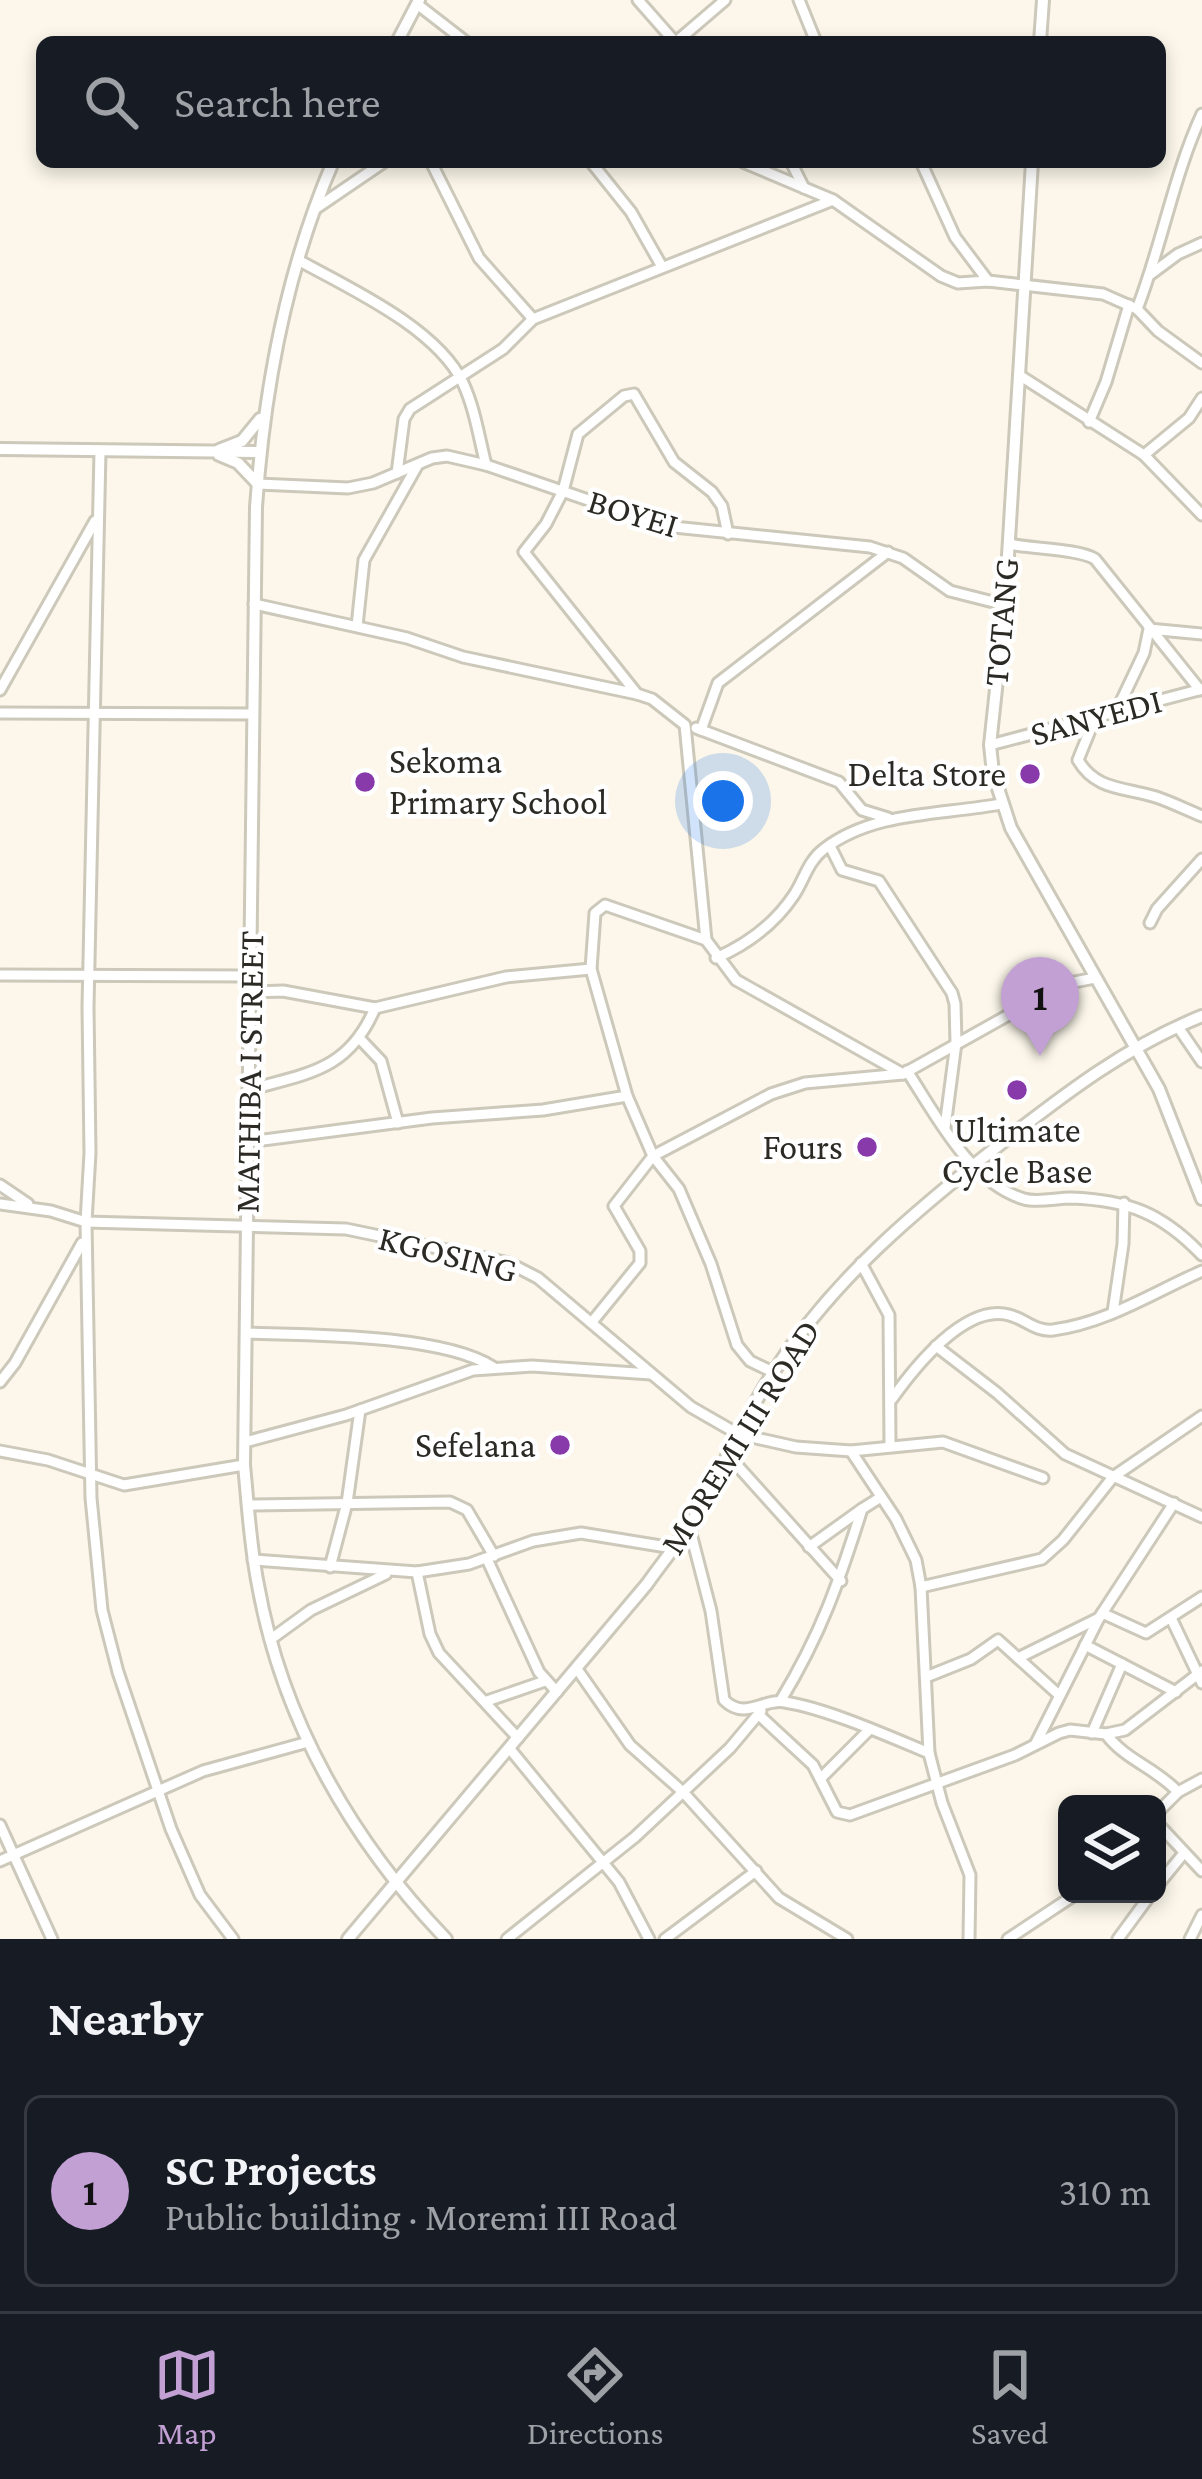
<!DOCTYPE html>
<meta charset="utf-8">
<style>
body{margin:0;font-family:"Crimson Pro",serif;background:#20242c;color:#f1f3f6}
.controls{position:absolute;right:36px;bottom:36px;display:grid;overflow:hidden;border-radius:18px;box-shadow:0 6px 18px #0003}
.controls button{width:108px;height:108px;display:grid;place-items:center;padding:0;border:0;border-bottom:3px solid #363941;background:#171b24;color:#f1f3f6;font:60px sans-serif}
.you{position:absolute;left:723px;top:801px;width:42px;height:42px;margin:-30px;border:9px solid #fff;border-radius:50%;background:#1a73e8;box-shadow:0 0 0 18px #1a73e833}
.badge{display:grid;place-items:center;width:78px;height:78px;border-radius:50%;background:#c2a0d4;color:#111;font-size:39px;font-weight:700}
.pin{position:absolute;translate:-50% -99px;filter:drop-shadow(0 3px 6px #0008)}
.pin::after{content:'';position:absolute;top:63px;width:42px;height:36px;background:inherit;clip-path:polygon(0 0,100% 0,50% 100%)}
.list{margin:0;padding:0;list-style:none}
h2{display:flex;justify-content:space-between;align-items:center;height:156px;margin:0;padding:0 48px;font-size:51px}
h2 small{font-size:39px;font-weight:400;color:#9ea1a6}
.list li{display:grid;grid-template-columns:78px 1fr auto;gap:36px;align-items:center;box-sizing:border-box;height:192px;margin:0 24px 24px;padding:0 24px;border:3px solid #363941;border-radius:18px}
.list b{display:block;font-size:45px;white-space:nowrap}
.list p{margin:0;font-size:39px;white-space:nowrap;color:#9ea1a6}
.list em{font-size:39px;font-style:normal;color:#9ea1a6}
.icon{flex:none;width:66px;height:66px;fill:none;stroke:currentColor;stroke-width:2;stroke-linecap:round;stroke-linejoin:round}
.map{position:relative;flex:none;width:1202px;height:1939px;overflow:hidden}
.search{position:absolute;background:#171b24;box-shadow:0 6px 18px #0003;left:36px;right:36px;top:36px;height:132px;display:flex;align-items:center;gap:30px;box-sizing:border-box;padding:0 42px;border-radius:18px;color:#9ea1a6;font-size:45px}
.sheet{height:372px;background:#171b24}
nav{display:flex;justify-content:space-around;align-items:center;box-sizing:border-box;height:168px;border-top:3px solid #363941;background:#171b24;font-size:33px;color:#9ea1a6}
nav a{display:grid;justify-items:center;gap:6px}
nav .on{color:#c2a0d4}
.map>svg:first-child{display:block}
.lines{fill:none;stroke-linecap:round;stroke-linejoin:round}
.minor-casing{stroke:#ccc8ba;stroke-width:15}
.tertiary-casing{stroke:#ccc8ba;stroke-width:16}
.minor{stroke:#fff;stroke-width:9}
.tertiary{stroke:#fff;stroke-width:10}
.poi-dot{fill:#883aab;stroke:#fff;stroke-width:4.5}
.labels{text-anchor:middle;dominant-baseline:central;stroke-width:9;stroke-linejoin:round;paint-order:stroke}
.street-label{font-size:36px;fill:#2c2a25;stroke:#fff}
.poi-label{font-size:36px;fill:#2c2a25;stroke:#fff;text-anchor:end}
</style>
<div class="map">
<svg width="1202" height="1939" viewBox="0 0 1202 1939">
<rect width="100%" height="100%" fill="#fcf7ea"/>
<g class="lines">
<g class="minor-casing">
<g id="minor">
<path d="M 638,0 L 675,42"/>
<path d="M 799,0 L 816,42"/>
<path d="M 417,4 L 466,42"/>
<path d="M 676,42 L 725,0"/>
<path d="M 431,162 L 479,258 L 533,319"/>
<path d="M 591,162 L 631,212 L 661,265"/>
<path d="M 743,162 L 833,200 L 941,276 L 958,283 L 988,281 L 1103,294 L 1137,309 L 1158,331 L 1202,363"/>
<path d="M 791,162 L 804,188"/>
<path d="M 921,162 L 955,237 L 988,281"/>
<path d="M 315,209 L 384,162"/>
<path d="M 298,260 C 349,288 437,328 463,383 C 475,409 479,438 486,465"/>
<path d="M 1151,274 L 1178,254 L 1202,243"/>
<path d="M 1137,309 C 1162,245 1173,177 1202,114"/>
<path d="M 1019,375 L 1144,455 L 1189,418 L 1202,398"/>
<path d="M 1089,422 L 1106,382 L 1129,305"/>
<path d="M 100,451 L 88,1007 L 90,1153 L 86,1222 L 346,1229 L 509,1263 L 538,1278 L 691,1407 L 738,1434 L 796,1447 L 851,1451 L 943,1442 L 1043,1478"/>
<path d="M 1144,455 L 1202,515"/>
<path d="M 397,473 L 404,419 L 410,409 L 503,349 L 533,319 L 833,200"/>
<path d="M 258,484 L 348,488 L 373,483 L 432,458 L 447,456 L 486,465 L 664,526 L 870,547 L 903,558 L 950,591 L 1005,605"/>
<path d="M 1009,544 C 1033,549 1079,549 1095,559 L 1200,690"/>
<path d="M 254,604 L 407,638 L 463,657 L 637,694 L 652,699 L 685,725 L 706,940 L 736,980 L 903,1074"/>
<path d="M 357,626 L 364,560 L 417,466"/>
<path d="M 0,690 L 95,521"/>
<path d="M 637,694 L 524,552 L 546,524 L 563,491 L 578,434 L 624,396 L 634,394 L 674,462 L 712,492 L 722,506 L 728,534"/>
<path d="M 1116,712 L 1144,653 L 1149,629 L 1202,634"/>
<path d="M 0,713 L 252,714"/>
<path d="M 1095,718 L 1078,760 C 1096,791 1125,787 1156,797 C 1171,802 1187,810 1202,816"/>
<path d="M 696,728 L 839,782 L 862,810 L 888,818"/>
<path d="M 701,730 L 718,683 L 888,552"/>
<path d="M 990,745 L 1202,689"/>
<path d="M 830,846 L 842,870 L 879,881 L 952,993 L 955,1004 L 956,1043 L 945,1127"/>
<path d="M 1150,923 L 1157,909 L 1202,859"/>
<path d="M 716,958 C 748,944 774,925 794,895 C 804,880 808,861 824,849 C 873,811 942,815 1001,804"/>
<path d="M 0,975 L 250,976"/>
<path d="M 250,992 L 283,991 L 375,1008 L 506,977 L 591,969 L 595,913 L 605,905 L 706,940"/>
<path d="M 1178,1027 L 1202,1062"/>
<path d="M 361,1040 L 381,1061 L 398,1123"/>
<path d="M 907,1071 C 936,1115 970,1183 1024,1199 C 1038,1203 1056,1198 1071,1198 C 1128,1200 1162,1213 1202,1255"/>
<path d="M 248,1090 C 309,1073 349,1070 375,1008"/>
<path d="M 627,1096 L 653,1156 L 679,1189 L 711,1264 L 737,1345 L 750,1361 L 773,1372"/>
<path d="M 248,1142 L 432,1118 L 543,1110 L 627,1096 L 591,969"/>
<path d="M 0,1185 L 28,1204"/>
<path d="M 0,1204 L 51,1211 L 86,1222 L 91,1498 L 102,1610 L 118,1672 L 171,1829 L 200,1895 L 233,1939"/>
<path d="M 861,1263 L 889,1315 L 890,1445"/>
<path d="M 1113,1312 L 1123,1244 L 1124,1203"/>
<path d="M 592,1322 L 640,1263 L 640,1251 L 614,1206 L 653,1156 L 771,1094 L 805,1083 L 903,1074 L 1064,984 L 1095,978"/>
<path d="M 246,1333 C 308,1335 442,1334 493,1367"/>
<path d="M 936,1346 L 997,1393 L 1065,1454 L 1202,1517"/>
<path d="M 0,1382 L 15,1363 L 82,1243"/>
<path d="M 892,1399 C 914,1368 965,1303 1009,1315 C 1025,1319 1036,1332 1053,1330 C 1107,1323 1154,1292 1202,1271"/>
<path d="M 245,1442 L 346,1415 L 473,1370 L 532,1366 L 651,1374"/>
<path d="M 0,1451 L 48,1460 L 124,1485 L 244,1465"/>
<path d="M 851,1451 L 896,1519 L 916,1560 L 921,1587 L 929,1753 L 942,1803 L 970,1875 L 969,1939"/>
<path d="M 727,1454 L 841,1581"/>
<path d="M 248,1505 L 450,1502 L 467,1510 L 494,1556"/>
<path d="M 689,1526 L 711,1611 L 724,1700 C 745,1721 763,1698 785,1702 C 828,1709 888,1736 929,1753"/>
<path d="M 809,1547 L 862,1509"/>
<path d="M 487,1559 L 539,1672 L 557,1692"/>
<path d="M 253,1560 L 417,1572 L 469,1564 L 533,1541 L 581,1533 L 673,1548"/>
<path d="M 330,1567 L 347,1503 L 360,1410"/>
<path d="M 417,1572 L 430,1634 L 439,1653 L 518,1738"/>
<path d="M 921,1587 L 1042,1559 L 1063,1540 L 1113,1477 L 1202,1416"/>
<path d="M 1102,1613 L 1146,1633 L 1202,1597"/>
<path d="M 1171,1618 L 1202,1683"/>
<path d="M 271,1639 L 311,1610 L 386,1574"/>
<path d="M 1085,1645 L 1176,1692"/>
<path d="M 1018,1658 L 1099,1618"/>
<path d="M 577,1669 L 630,1745 L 683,1792 L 779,1898 L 847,1939"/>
<path d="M 926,1677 L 971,1659 L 998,1640 L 1059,1695"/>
<path d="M 781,1700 C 821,1634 839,1582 862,1509 L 881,1497"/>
<path d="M 487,1701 L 545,1681"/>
<path d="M 759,1715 L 813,1765 L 837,1812 L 850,1815 L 1015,1755 L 1059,1733 L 1070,1730 L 1106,1734 L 1125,1730 L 1202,1671"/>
<path d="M 1092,1733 L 1122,1664"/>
<path d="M 1106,1734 C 1125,1760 1156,1768 1178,1792"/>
<path d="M 1036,1743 L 1099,1618 L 1174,1503"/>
<path d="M 510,1749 L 619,1882 L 649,1939"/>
<path d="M 822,1777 L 869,1730"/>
<path d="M 1157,1813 L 1178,1792 L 1202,1779"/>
<path d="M 1157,1823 L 1202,1871"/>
<path d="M 0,1825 L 52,1939"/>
<path d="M 0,1861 L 203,1771 L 308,1742"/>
<path d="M 1157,1886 L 1184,1853"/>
<path d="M 507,1939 L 635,1837 L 730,1748 L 761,1711"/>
<path d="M 665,1939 L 756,1871"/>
<path d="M 1008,1939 L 1076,1894"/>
<path d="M 1118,1939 L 1151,1894"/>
<path d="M 1190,1939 L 1202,1915"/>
</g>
</g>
<g class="tertiary-casing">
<g id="tertiary">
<path d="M 397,42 L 419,0"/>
<path d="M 1040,42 L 1043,0"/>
<path d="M 333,162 C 286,271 264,389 256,507 L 244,1465 C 248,1505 250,1545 258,1585 C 282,1720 352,1841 446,1939"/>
<path d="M 1032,162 L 1005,605 L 990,745 L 993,773 L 1011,828 L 1159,1089 L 1202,1199"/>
<path d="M 0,449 L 260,452"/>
<path d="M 219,450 L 242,441 L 260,419"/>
<path d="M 219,455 L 238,463 L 258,484"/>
<path d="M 348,1939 L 647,1584 C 661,1564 677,1545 690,1524 C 721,1476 741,1421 773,1373 C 832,1280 917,1209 1003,1142 C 1066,1093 1127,1046 1202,1016"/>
</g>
</g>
<use href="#minor" class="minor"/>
<use href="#tertiary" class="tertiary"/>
</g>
<g class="poi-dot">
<circle cx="1030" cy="774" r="12"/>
<circle cx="365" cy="782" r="12"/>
<circle cx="1017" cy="1090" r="12"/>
<circle cx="867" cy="1147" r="12"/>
<circle cx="560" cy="1445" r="12"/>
</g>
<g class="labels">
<g class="street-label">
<text transform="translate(633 513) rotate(17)">BOYEI</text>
<text transform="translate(1001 622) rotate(-85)">TOTANG</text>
<text transform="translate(1096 717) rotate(-15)">SANYEDI</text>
<text transform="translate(249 1072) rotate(-89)">MATHIBA I STREET</text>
<text transform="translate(448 1254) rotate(14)">KGOSING</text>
<text transform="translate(740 1437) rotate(-58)">MOREMI III ROAD</text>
</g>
<g class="poi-label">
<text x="389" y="761" text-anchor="start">Sekoma<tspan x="389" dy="41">Primary School</tspan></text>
<text x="1006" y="774">Delta Store</text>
<text x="1017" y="1130" text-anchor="middle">Ultimate<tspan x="1017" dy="41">Cycle Base</tspan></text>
<text x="843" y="1147">Fours</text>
<text x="536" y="1445">Sefelana</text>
</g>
</g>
</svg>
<div class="controls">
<button><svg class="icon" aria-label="layers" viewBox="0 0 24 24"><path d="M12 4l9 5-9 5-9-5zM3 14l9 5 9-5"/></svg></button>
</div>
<div class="you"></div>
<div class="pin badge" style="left:1040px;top:1056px">1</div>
<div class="search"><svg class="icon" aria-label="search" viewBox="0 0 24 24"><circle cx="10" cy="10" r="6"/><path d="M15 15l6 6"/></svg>Search here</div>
</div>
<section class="sheet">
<h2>Nearby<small></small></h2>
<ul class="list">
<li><span class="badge">1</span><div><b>SC Projects</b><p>Public building · Moremi III Road</p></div><em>310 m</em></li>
</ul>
</section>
<nav>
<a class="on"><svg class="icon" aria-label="map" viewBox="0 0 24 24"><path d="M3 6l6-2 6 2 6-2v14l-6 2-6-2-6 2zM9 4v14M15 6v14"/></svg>Map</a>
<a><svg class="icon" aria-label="directions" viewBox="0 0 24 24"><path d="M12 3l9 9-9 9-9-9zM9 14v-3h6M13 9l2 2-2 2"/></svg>Directions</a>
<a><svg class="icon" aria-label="saved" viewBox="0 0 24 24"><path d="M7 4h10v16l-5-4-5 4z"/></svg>Saved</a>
</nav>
